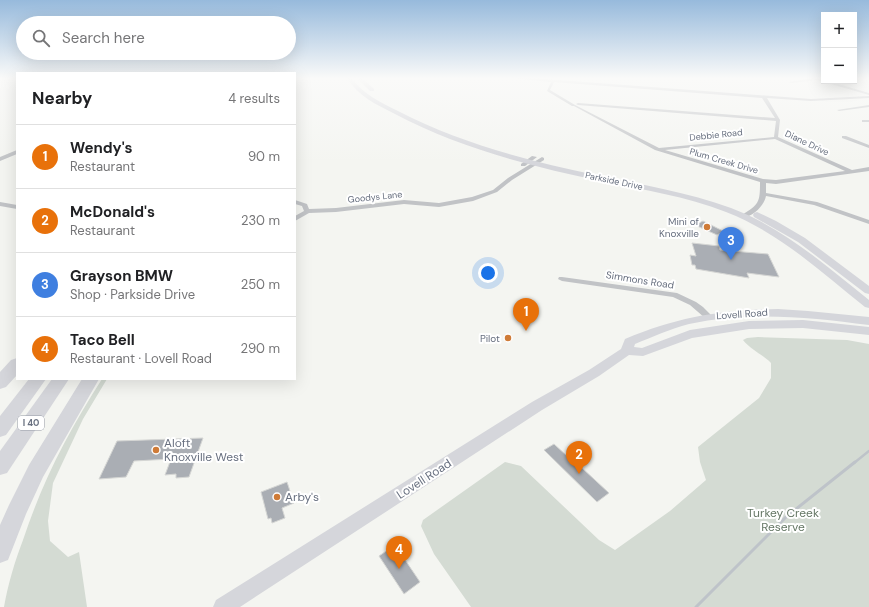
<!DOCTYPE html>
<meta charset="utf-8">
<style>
body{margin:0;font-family:"DM Sans",sans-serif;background:#f6f6f6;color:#202124}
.controls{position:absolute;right:12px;top:12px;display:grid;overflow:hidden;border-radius:0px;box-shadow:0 4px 16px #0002}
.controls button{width:36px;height:36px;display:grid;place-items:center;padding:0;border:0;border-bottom:1px solid #e0e0e0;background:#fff;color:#202124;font:20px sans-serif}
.you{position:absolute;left:488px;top:273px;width:14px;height:14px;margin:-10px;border:3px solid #fff;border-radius:50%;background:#1a73e8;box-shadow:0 0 0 6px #1a73e833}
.badge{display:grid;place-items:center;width:26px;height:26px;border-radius:50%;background:#0f766e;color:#fff;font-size:13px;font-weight:700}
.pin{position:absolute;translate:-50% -33px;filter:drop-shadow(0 1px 2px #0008)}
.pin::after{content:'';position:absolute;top:21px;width:14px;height:12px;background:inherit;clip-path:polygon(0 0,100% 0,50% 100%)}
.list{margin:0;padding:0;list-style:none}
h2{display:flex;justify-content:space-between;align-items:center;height:52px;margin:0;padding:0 16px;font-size:17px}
h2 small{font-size:13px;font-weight:400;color:#757577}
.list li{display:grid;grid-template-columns:26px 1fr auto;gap:12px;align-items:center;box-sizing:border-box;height:64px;padding:0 16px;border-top:1px solid #e0e0e0}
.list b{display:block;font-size:15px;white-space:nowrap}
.list p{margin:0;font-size:13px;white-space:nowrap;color:#757577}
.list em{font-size:13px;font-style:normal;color:#757577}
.icon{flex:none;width:22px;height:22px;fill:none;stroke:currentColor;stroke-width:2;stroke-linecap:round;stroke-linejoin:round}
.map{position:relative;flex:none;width:869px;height:607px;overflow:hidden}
.search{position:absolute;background:#fff;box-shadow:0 4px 16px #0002;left:16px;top:16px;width:280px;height:44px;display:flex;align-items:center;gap:10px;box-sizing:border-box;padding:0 14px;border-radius:22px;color:#757577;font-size:15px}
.panel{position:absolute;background:#fff;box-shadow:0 4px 16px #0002;left:16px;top:72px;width:280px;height:308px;border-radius:0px}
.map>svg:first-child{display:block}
.green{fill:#d4dbd3}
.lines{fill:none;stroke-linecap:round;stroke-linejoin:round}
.stream-far1{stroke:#bec3c9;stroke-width:2.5}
.stream{stroke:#bec3c9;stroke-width:3}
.building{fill:#aaaeb4;stroke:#d5d6d4}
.street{fill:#c1c3c6;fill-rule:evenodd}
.secondary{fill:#d5d6db;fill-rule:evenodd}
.highway{fill:#d5d6db;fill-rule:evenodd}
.poi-dot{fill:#cf7b37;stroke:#fff;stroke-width:1.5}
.labels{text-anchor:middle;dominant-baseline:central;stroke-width:4;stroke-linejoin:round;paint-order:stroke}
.far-street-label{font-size:9px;fill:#676f7f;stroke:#fff}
.shield{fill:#fff;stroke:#959aa5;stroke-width:1}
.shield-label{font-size:9px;font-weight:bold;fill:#676f7f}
.poi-label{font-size:10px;fill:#676f7f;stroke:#fff;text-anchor:end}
.street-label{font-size:10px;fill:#676f7f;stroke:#fff}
.near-poi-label{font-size:12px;fill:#676f7f;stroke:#fff;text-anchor:start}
.near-street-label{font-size:12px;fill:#676f7f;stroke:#fff}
.near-park-label{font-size:12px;fill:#657765;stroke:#fff}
</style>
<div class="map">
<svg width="869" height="607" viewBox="0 0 869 607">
<rect width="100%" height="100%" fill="#f4f5f1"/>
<g class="green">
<path d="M 758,337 L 847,340 L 869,344 L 869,607 L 471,607 L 434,554 L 421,526 L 423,520 L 505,462 L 521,466 L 599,540 L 615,550 L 670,511 L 706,480 L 700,462 L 698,447 L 759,398 L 771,378 L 771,363 C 762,354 751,350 743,340 L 747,338 Z"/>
<path d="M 102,379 L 107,379 L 83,419 L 53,483 L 48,521 L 50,541 L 68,557 L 79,552 L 87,607 L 4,607 C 8,584 15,561 23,540 C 43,480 68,432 102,379 Z"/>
</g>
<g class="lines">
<path class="stream-far1" d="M 854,463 L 869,451"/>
<path class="stream" d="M 696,607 L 786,517 L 855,462"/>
</g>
<g class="building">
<path d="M 703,221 L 723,231 L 724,231 L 717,235 L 695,225 Z"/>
<path d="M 692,243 L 719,246 L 720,250 L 768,254 L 779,277 L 747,273 L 749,278 L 696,269 L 695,265 L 692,265 L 690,255 L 696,256 Z"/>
<path d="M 203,438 L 189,477 L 176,478 L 176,474 L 165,475 L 171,459 L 134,461 L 126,477 L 99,479 L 117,441 Z"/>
<path d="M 554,444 L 567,456 L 568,455 L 609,493 L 597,502 L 544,450 Z"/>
<path d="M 287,482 L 294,503 L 282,508 L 285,518 L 272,523 L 271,518 L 268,519 L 261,492 Z"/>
<path d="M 395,545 L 420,582 L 404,594 L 379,556 Z"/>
</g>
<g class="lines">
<g class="street">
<path d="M 511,78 L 532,78 L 811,99 L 869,96 L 869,98 L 811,101 L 767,98 L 780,120 L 778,137 L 852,170 L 869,167 L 869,171 L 776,184 L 766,183 L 766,193 L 817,202 L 869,220 L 869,224 L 814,205 L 766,196 C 764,206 752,218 742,217 L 742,215 C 759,204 760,203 760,182 L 655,150 L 574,106 L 572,106 L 547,91 L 551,82 ZM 554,82 L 762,98 L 775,118 L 578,103 L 576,104 L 578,105 L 776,121 L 774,137 L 659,148 L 575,105 L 550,90 ZM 775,139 L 845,171 L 776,180 L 763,179 L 665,150 Z"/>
<path d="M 812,78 L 824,80 L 824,81 L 828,81 L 869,93 L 869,95 L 817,80 L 791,83 L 789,82 Z"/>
<path d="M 869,105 L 869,107 L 839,111 L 837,110 Z"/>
<rect x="862" y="120" width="7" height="2"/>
<path d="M 842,136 L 846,136 L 869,145 L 869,148 L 842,138 Z"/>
<path d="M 17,150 L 17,154 L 0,161 L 0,157 Z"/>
<path d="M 532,156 L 537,157 L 525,166 L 521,166 L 521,164 Z"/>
<path d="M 542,157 L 544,158 L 544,160 L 512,180 L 497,192 L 473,201 L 439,207 L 404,204 L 336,212 L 309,213 L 295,221 L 295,216 L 304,211 L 302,206 L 295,204 L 295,200 L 307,204 L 309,209 L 336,208 L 404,200 L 439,203 L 472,197 L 493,190 L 508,178 Z"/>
<path d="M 0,202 L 17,205 L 17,209 L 0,206 Z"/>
<path d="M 559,277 L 562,277 L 677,293 L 696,302 L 703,307 L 712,316 L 711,318 L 705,318 L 690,305 L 673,297 L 562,281 L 558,279 Z"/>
</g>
<g class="secondary">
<path d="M 347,78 L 352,78 C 362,94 382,103 398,111 C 460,143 528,161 596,175 C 641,185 688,192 731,208 C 784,228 825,265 869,300 L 869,308 L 865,307 C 821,272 780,233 726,212 C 686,196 643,190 601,181 C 530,166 459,148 395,114 C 377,105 358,96 347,78 Z"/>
<path d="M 357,78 L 362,78 L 374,89 L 374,91 L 370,91 Z"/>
<path d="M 757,212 L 776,221 L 805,238 L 869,286 L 869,294 L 865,293 L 798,242 L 754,217 L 753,215 L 754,213 Z"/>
<path d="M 778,309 L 808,311 L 869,317 L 869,325 C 809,317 749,311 689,324 C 670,329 652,337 635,344 L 634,347 L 642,348 L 690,330 L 749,321 L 803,320 L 869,327 L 869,335 L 803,328 L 749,329 L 692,338 L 643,356 L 629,355 L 599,376 L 542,410 L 240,607 L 213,607 L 216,600 L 532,402 L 589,370 L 621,349 L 625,339 C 678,317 720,310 778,309 Z"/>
</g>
<g class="highway">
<path d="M 17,358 L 17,375 L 6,387 L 0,389 L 0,372 L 11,360 Z"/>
<path d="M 29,379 L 46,379 L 6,435 L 0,437 L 0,416 Z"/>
<path d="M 52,379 L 69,379 L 7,473 L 0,475 L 0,451 Z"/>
<path d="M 82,379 L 99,379 L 43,477 L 26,514 L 8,560 L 0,563 L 0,525 L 9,505 L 29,465 Z"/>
</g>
</g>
<linearGradient id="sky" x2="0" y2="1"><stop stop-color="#97badc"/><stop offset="0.48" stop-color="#fafaf9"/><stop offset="1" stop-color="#fafaf9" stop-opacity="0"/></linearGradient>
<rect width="869" height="163" fill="url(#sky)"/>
<g class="poi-dot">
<circle cx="707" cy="227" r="4"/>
<circle cx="508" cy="338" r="4"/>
<circle cx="156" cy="450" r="4"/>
<circle cx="277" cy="497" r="4"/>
</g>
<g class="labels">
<g class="far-street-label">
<text transform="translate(716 135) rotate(-6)">Debbie Road</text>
<text transform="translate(807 143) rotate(25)">Diane Drive</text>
<text transform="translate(724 161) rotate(16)">Plum Creek Drive</text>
<text transform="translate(614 181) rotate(12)">Parkside Drive</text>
<text transform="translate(375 197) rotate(-6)">Goodys Lane</text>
</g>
<rect class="shield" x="18" y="416" width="26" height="14" rx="3"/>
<g class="shield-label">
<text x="31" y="423">I 40</text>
</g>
<g class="poi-label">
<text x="699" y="221">Mini of<tspan x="699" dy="12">Knoxville</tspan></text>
<text x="500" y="338">Pilot</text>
</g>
<g class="street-label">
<text transform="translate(640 280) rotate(9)">Simmons Road</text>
<text transform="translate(742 314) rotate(-4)">Lovell Road</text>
</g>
<g class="near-poi-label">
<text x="164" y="443">Aloft<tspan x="164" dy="14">Knoxville West</tspan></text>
<text x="285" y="497">Arby's</text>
</g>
<g class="near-street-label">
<text transform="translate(424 479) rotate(-33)">Lovell Road</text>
</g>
<g class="near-park-label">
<text x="783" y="513">Turkey Creek<tspan x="783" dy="14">Reserve</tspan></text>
</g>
</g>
</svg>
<div class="controls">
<button>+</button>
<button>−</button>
</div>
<div class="you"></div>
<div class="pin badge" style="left:526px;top:331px;background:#e8710a">1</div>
<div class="pin badge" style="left:579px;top:474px;background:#e8710a">2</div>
<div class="pin badge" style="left:731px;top:260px;background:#3f7fe0">3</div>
<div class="pin badge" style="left:399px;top:569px;background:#e8710a">4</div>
<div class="search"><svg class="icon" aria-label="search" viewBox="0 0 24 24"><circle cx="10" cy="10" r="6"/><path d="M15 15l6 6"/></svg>Search here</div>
<section class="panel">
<h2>Nearby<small>4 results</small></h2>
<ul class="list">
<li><span class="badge" style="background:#e8710a">1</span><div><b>Wendy's</b><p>Restaurant</p></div><em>90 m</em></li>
<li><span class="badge" style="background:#e8710a">2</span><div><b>McDonald's</b><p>Restaurant</p></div><em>230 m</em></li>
<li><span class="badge" style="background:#3f7fe0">3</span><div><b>Grayson BMW</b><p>Shop · Parkside Drive</p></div><em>250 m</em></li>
<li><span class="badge" style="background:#e8710a">4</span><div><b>Taco Bell</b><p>Restaurant · Lovell Road</p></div><em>290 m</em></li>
</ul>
</section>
</div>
